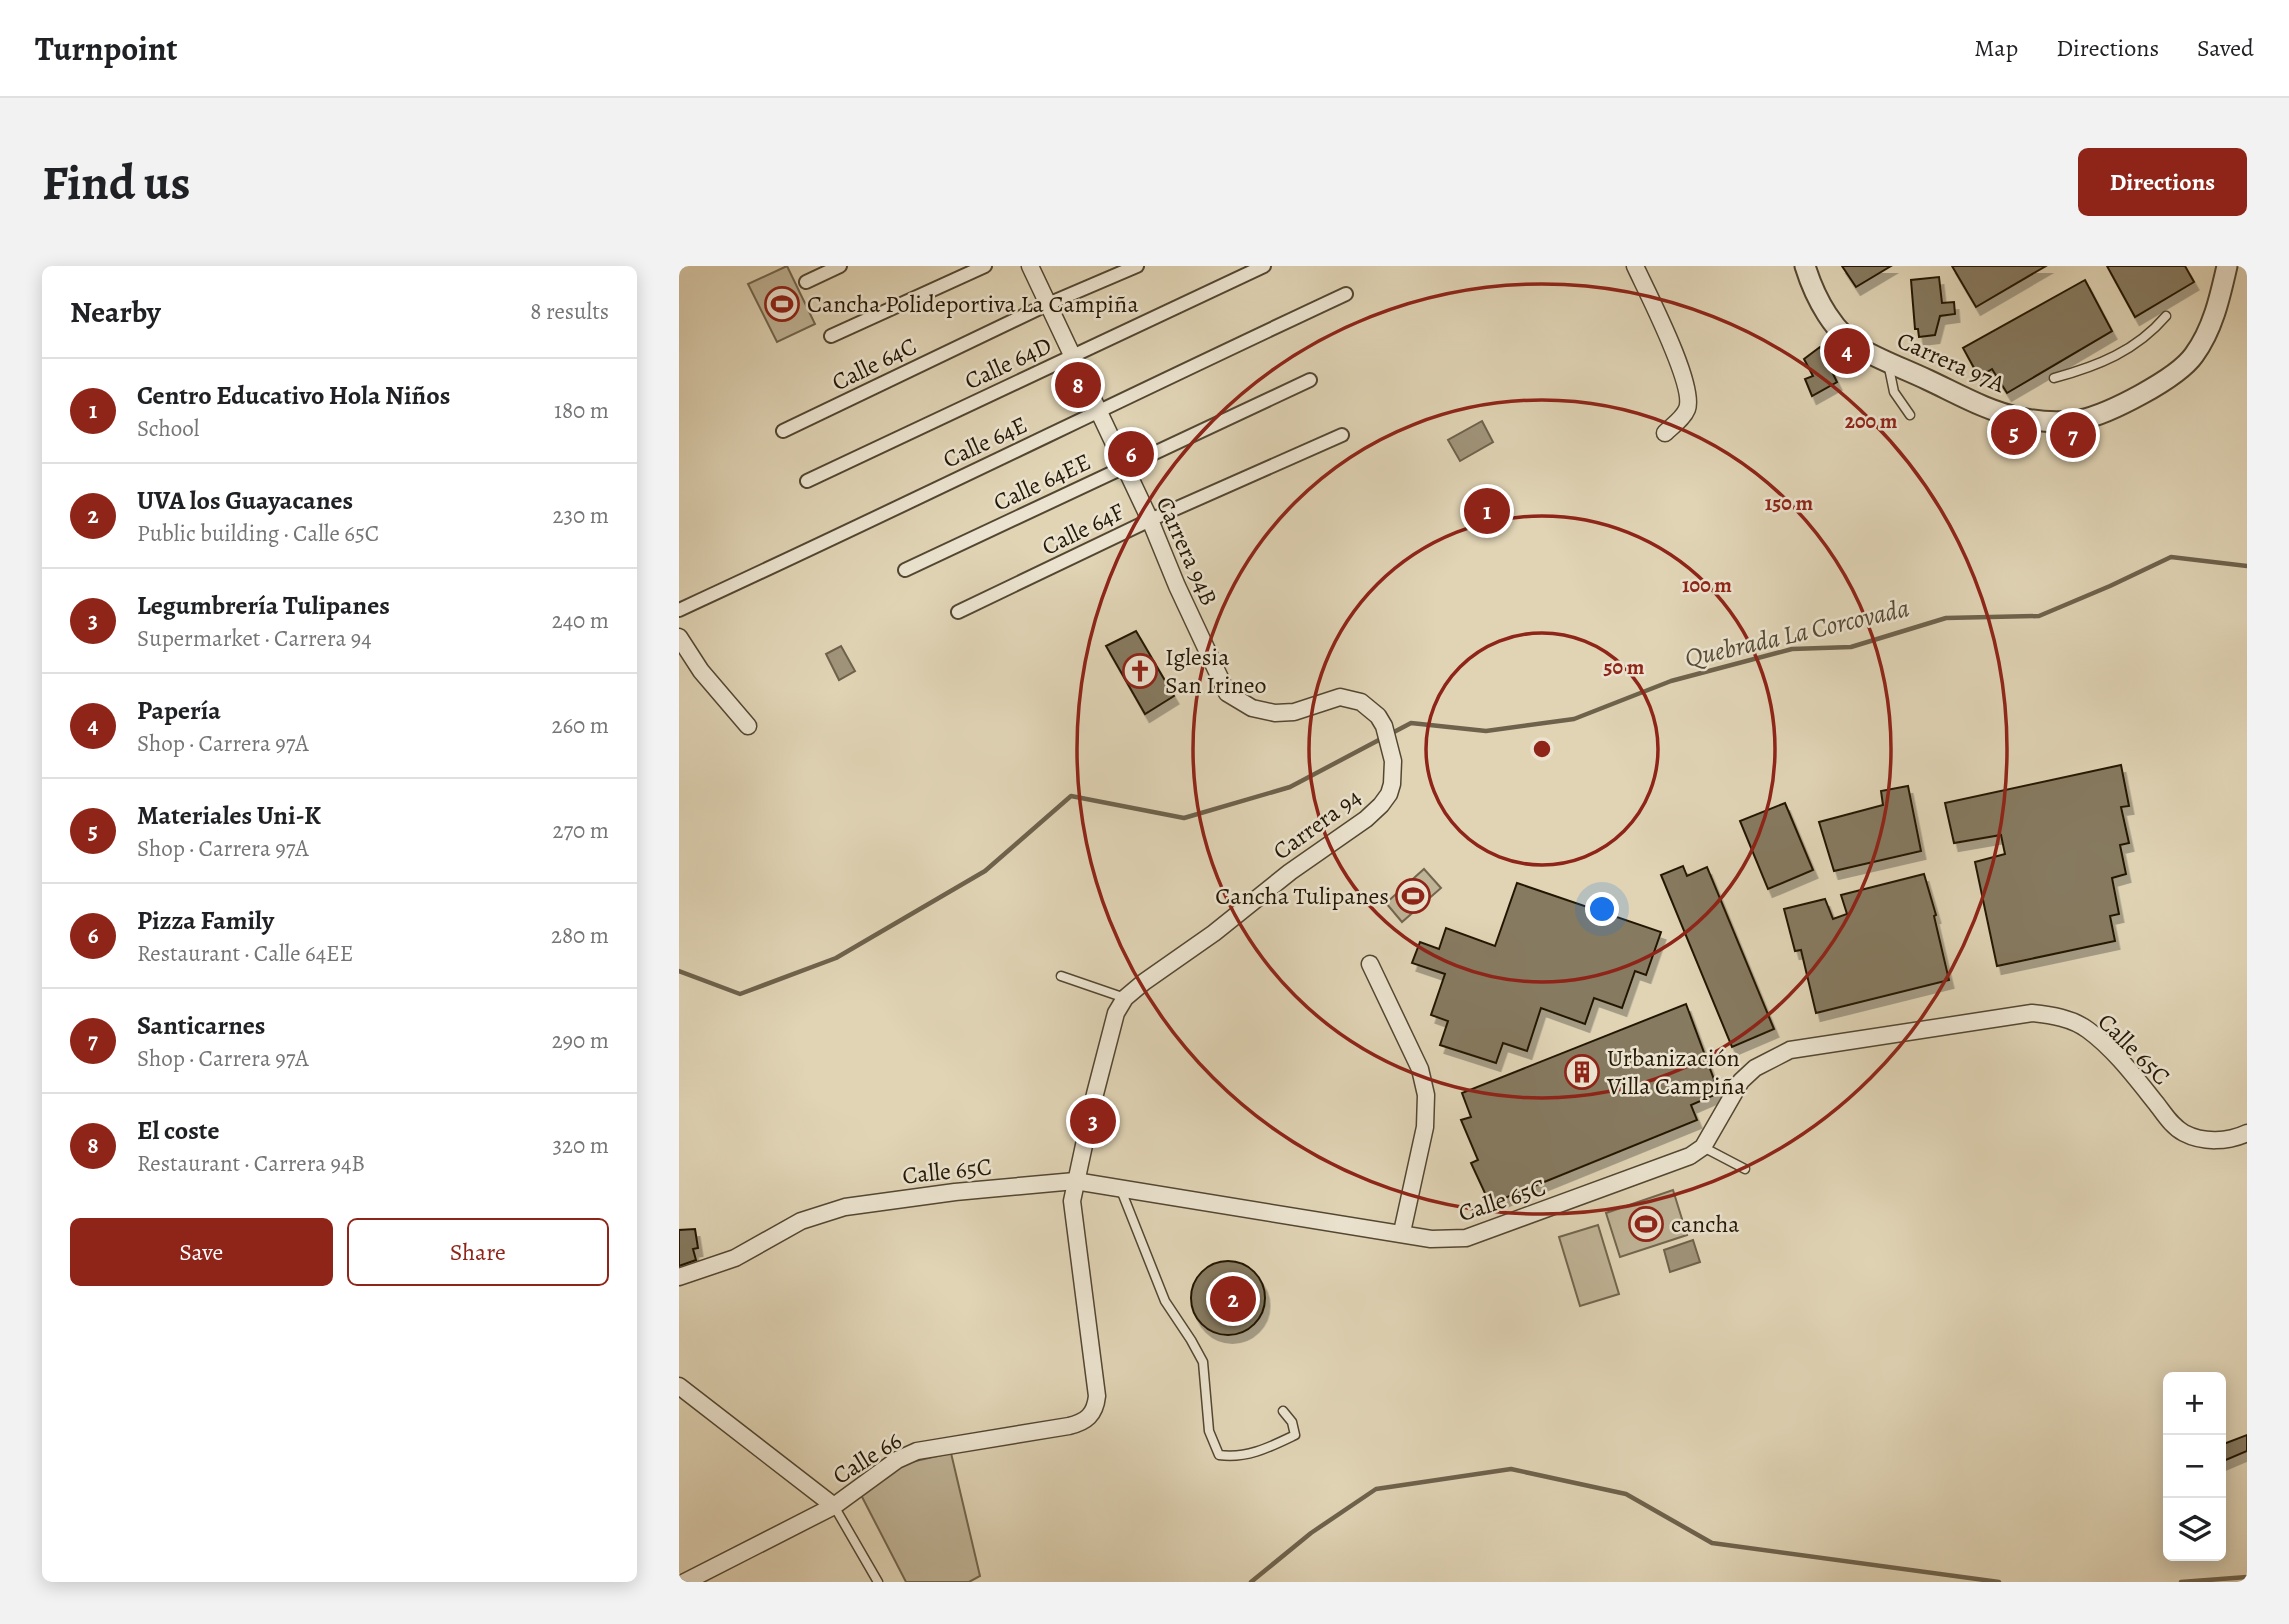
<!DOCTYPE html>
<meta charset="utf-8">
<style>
body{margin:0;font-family:Alegreya,serif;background:#f2f2f2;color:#202124}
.controls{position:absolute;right:21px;bottom:21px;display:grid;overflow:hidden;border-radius:10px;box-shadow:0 4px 18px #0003}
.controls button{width:63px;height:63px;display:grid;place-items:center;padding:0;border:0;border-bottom:2px solid #e0e0e0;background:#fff;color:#202124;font:35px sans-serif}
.you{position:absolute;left:924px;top:644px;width:24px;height:24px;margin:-18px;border:5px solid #fff;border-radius:50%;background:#1a73e8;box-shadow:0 0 0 10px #1a73e833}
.badge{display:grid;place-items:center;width:46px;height:46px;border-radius:50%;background:#8f2418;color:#fff;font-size:23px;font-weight:700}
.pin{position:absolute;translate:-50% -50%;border:4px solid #fff;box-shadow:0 2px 7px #0006}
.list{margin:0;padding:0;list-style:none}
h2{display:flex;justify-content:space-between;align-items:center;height:91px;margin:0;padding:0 28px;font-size:30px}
h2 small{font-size:23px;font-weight:400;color:#757577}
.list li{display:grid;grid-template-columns:46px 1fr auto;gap:21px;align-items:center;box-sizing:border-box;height:105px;padding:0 28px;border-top:2px solid #e0e0e0}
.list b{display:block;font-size:26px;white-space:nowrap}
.list p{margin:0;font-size:23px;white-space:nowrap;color:#757577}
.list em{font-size:23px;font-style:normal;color:#757577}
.actions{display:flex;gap:14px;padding:21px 28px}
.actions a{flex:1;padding:16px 0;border:2px solid #8f2418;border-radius:10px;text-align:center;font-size:24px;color:#8f2418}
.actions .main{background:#8f2418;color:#fff}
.icon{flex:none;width:38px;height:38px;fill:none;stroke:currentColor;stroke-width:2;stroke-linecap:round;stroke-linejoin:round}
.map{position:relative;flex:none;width:1568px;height:1316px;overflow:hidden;border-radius:10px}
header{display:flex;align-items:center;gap:42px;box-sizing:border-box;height:98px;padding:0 35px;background:#fff;border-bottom:2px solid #e0e0e0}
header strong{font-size:33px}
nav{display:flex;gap:38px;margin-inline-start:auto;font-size:24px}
.intro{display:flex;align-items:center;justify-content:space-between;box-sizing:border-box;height:168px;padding:0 42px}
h1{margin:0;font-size:49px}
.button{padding:18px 32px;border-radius:10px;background:#8f2418;color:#fff;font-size:24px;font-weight:700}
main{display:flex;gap:42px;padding:0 42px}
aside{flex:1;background:#fff;border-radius:10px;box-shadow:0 4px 18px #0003}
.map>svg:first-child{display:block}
.green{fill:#c0b497;stroke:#72664e;stroke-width:2}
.water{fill:#a0947a;stroke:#6e624c;stroke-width:2}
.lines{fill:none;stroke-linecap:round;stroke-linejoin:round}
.stream{stroke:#6e624c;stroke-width:4.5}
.building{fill:#867a61;stroke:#241806;stroke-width:2;filter:url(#shadow)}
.service-casing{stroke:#534732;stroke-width:11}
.pedestrian-casing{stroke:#534732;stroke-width:16}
.minor-casing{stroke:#534732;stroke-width:19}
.tertiary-casing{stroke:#534732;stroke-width:23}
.service{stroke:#ebe3cf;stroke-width:8}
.pedestrian{stroke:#ebe3cf;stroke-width:12}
.minor{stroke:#ebe3cf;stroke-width:16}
.tertiary{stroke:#ebe3cf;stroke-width:19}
.ring{fill:none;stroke:#8f2418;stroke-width:3.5}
.labels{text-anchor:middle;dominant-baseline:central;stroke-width:5;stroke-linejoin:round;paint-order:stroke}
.poi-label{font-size:24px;fill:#241806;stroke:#ebe3cf;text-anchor:start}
.street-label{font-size:24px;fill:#241806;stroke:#ebe3cf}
.water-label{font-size:26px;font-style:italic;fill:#564a34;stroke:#ebe3cf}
.centre{fill:#8f2418;stroke:#ebe3cf;stroke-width:3.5}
.ring-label{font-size:21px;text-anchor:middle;font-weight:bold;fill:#8f2418;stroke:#ebe3cf;stroke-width:5;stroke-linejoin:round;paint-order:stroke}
</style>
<header>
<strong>Turnpoint</strong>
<nav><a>Map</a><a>Directions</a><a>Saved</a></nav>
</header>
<div class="intro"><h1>Find us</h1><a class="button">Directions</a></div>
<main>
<aside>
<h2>Nearby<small>8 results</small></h2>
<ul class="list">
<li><span class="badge">1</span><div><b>Centro Educativo Hola Niños</b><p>School</p></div><em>180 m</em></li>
<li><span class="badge">2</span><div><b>UVA los Guayacanes</b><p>Public building · Calle 65C</p></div><em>230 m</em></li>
<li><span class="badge">3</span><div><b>Legumbrería Tulipanes</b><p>Supermarket · Carrera 94</p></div><em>240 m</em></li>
<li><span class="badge">4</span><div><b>Papería</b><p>Shop · Carrera 97A</p></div><em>260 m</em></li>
<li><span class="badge">5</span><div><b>Materiales Uni-K</b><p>Shop · Carrera 97A</p></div><em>270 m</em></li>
<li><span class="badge">6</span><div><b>Pizza Family</b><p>Restaurant · Calle 64EE</p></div><em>280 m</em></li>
<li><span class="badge">7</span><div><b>Santicarnes</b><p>Shop · Carrera 97A</p></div><em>290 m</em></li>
<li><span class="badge">8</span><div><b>El coste</b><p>Restaurant · Carrera 94B</p></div><em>320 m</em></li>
</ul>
<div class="actions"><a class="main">Save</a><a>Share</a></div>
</aside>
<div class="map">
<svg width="1568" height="1316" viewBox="0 0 1568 1316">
<defs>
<filter id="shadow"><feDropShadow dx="4.5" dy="8" stdDeviation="0" flood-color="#0004"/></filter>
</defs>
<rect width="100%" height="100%" fill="#e0d4b5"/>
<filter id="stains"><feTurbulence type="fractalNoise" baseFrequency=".00286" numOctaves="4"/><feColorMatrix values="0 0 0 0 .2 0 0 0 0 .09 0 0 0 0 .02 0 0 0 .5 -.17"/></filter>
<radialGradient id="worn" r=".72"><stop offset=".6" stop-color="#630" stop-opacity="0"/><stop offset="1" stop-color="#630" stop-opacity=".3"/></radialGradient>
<g class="green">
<path d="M 108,0 L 136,58 L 98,76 L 69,18 Z"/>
<path d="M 745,603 L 762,622 L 723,656 L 707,637 Z"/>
<path d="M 994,924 L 1008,969 L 941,991 L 927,947 Z"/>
<path d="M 919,959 L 940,1028 L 901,1040 L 880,971 Z"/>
<path d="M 272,1187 L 301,1310 L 290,1316 L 227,1316 L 180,1225 L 223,1198 Z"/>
</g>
<g class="water">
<path d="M 803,155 L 814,176 L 781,195 L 769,174 Z"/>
<path d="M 162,380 L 176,405 L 160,414 L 147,388 Z"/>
<path d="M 1014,974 L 1021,996 L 991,1006 L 985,984 Z"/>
</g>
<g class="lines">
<g class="stream">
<path d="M 0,705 L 61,728 L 157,692 L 306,605 L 392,530 L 505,552 L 611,521 L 732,457 L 807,465 L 895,453 L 992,415 L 1113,383 L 1172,381 L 1267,352 L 1360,350 L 1431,320 L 1492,291 L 1568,300"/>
<path d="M 572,1316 L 632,1267 L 697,1223 L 832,1203 L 947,1228 L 1033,1277 L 1320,1316"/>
<path d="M 1502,1316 L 1568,1311"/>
</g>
</g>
<g class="building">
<path d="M 1163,0 L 1212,0 L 1177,21 Z"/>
<path d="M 1273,0 L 1367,0 L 1297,41 Z"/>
<path d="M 1428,0 L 1506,0 L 1515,16 L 1456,51 Z"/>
<path d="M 1260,11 L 1263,37 L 1275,36 L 1276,48 L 1261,50 L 1256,69 L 1240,71 L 1239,63 L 1236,63 L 1232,14 Z"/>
<path d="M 1406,14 L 1433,65 L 1328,127 L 1313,103 L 1300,111 L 1284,82 Z"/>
<path d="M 1141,81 L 1158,116 L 1133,130 L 1126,113 L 1134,110 L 1125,93 Z"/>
<path d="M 457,365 L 495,430 L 466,448 L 427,380 Z"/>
<path d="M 1442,499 L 1450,540 L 1442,541 L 1450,577 L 1441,579 L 1447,608 L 1433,612 L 1440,648 L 1431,650 L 1436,675 L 1318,700 L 1296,596 L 1326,588 L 1322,569 L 1275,577 L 1266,537 Z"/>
<path d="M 1229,520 L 1242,585 L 1155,605 L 1140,556 L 1204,539 L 1202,525 Z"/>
<path d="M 1106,537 L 1134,604 L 1089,623 L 1061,555 Z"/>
<path d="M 1004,600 L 1008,610 L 1028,601 L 1095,763 L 1053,781 L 982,609 Z"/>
<path d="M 1245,608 L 1257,649 L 1255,650 L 1270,714 L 1137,747 L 1122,684 L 1116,685 L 1105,643 L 1146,633 L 1154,653 L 1168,648 L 1162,629 Z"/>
<path d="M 838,617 L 982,666 L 967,709 L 956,705 L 943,742 L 915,732 L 906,758 L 862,742 L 848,785 L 824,777 L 817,797 L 761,779 L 769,755 L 752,749 L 766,708 L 733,697 L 741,676 L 760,683 L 767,662 L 816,680 Z"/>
<path d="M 1007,738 L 1040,827 L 1012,839 L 1018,854 L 811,938 L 792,897 L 799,894 L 782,854 L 792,851 L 783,827 Z"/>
<path d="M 16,963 L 19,982 L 14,983 L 17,994 L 0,1000 L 0,964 Z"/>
<circle cx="549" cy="1032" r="37"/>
<path d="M 1568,1169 L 1568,1185 L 1542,1196 L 1542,1179 Z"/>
</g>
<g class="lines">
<g class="service-casing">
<g id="service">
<path d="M 1209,97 L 1215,126 L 1231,149"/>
<path d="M 1375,112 C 1419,100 1457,85 1487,50"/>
<path d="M 382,710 L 446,732"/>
<path d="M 1024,881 L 1066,903"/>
<path d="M 442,924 L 486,1035 L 512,1074 L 524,1096 L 530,1165 L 540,1189 C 568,1193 591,1181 616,1169 L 613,1156 L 604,1145"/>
<path d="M 155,1240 L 199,1316"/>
</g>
</g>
<g class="pedestrian-casing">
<g id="pedestrian">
<path d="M 127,16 L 161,0"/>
<path d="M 152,70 L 306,0"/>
<path d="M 104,165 L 369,38 L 458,0"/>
<path d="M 128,215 L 585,0"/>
<path d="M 226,304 L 631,114"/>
<path d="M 0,344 C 224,241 444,132 667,28"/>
<path d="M 279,346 L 471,254 L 663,169"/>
</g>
</g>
<g class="minor-casing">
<g id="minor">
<path d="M 956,0 C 968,26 1017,120 1008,143 C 1004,153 993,160 986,167"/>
<path d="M 0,371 L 22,405 L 69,460"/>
<path d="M 691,698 L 741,803 L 747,829 L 746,861 L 723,966"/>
<path d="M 0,1011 L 56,992 L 122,955 L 166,941 L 276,926 L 396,915 L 752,973 L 787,972 L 1011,890 L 1024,881 L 1062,815 L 1076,802 L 1111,784 L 1353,747 C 1372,749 1393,752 1409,764 C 1435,783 1456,811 1476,836 C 1485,847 1492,860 1505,867 C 1524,877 1549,876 1568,867"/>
<path d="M 0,1120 L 155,1240"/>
<path d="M 6,1316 L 155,1240 L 218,1194 L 238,1185 L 390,1160 C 407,1156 416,1149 418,1130 L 393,935 L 416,828 L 437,747 L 446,732 L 465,716 L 535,667 L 611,606 L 687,553 L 702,539 L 710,528 L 713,518 L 714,495 L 705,460 L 699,450 L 682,436 L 661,431 L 615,446 L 596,447 L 573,442 L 548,427 L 498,320 L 471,254 L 351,0"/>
</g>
</g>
<g class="tertiary-casing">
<path id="tertiary" d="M 1126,0 C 1136,32 1155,69 1186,85 C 1206,96 1228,104 1249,114 C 1279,128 1310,146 1342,152 C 1361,156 1382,157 1401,154 C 1430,148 1498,113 1515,89 C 1534,63 1541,31 1548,0"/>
</g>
<use href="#service" class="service"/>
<use href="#pedestrian" class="pedestrian"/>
<use href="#minor" class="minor"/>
<use href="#tertiary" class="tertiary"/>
</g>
<g class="ring">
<circle cx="863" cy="483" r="116"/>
<circle cx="863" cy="483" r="233"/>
<circle cx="863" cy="483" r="349"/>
<circle cx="863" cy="483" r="465"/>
</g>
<defs>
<g id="stadium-ring" transform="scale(1.75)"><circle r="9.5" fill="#ebe3cf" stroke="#8f2418" stroke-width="1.5"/><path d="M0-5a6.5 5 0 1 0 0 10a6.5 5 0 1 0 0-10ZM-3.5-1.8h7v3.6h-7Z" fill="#8f2418"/></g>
<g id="church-ring" transform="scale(1.75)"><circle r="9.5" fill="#ebe3cf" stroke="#8f2418" stroke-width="1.5"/><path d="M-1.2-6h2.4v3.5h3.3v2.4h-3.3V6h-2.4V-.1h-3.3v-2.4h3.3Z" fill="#8f2418"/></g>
<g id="building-ring" transform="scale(1.75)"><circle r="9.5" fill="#ebe3cf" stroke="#8f2418" stroke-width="1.5"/><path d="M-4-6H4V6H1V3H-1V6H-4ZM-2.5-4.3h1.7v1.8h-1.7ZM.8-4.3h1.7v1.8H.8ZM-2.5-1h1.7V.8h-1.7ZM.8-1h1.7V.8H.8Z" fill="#8f2418"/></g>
</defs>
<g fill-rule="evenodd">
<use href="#stadium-ring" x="103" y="38"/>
<use href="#church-ring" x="461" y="405"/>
<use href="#stadium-ring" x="734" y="630"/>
<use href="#building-ring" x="903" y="806"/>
<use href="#stadium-ring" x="967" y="958"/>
</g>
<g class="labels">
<g class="poi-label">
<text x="128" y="38">Cancha Polideportiva La Campiña</text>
<text x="486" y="391">Iglesia<tspan x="486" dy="28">San Irineo</tspan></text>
<text x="710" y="630" text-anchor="end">Cancha Tulipanes</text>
<text x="928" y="792">Urbanización<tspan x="928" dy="28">Villa Campiña</tspan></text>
<text x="992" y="958">cancha</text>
</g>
<g class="street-label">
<text transform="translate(1272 96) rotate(24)">Carrera 97A</text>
<text transform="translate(329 97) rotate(-25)">Calle 64D</text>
<text transform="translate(195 98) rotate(-26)">Calle 64C</text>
<text transform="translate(306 176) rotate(-25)">Calle 64E</text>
<text transform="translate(363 216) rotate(-25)">Calle 64EE</text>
<text transform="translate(404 263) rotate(-26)">Calle 64F</text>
<text transform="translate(508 285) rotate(66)">Carrera 94B</text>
<text transform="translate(638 558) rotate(-36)">Carrera 94</text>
<text transform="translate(1455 783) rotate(45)">Calle 65C</text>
<text transform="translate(268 905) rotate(-6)">Calle 65C</text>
<text transform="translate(823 934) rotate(-18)">Calle 65C</text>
<text transform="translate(188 1192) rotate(-32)">Calle 66</text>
</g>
<g class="water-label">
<text transform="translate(1118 367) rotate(-13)">Quebrada La Corcovada</text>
</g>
</g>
<circle cx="863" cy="483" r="10" class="centre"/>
<g class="ring-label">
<text x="1192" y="162">200 m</text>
<text x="1110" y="244">150 m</text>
<text x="1028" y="326">100 m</text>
<text x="945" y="408">50 m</text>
</g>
<rect width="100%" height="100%" filter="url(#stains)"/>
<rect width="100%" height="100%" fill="url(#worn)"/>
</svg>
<div class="controls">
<button>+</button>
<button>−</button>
<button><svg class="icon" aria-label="layers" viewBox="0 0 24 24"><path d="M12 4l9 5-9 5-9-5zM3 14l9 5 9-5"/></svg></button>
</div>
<div class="you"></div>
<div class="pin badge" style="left:808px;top:245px">1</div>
<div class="pin badge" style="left:554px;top:1033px">2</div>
<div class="pin badge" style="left:414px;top:855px">3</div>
<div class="pin badge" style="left:1168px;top:85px">4</div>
<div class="pin badge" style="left:1335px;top:166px">5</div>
<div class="pin badge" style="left:452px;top:188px">6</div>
<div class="pin badge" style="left:1394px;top:169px">7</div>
<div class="pin badge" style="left:399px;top:119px">8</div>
</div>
</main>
